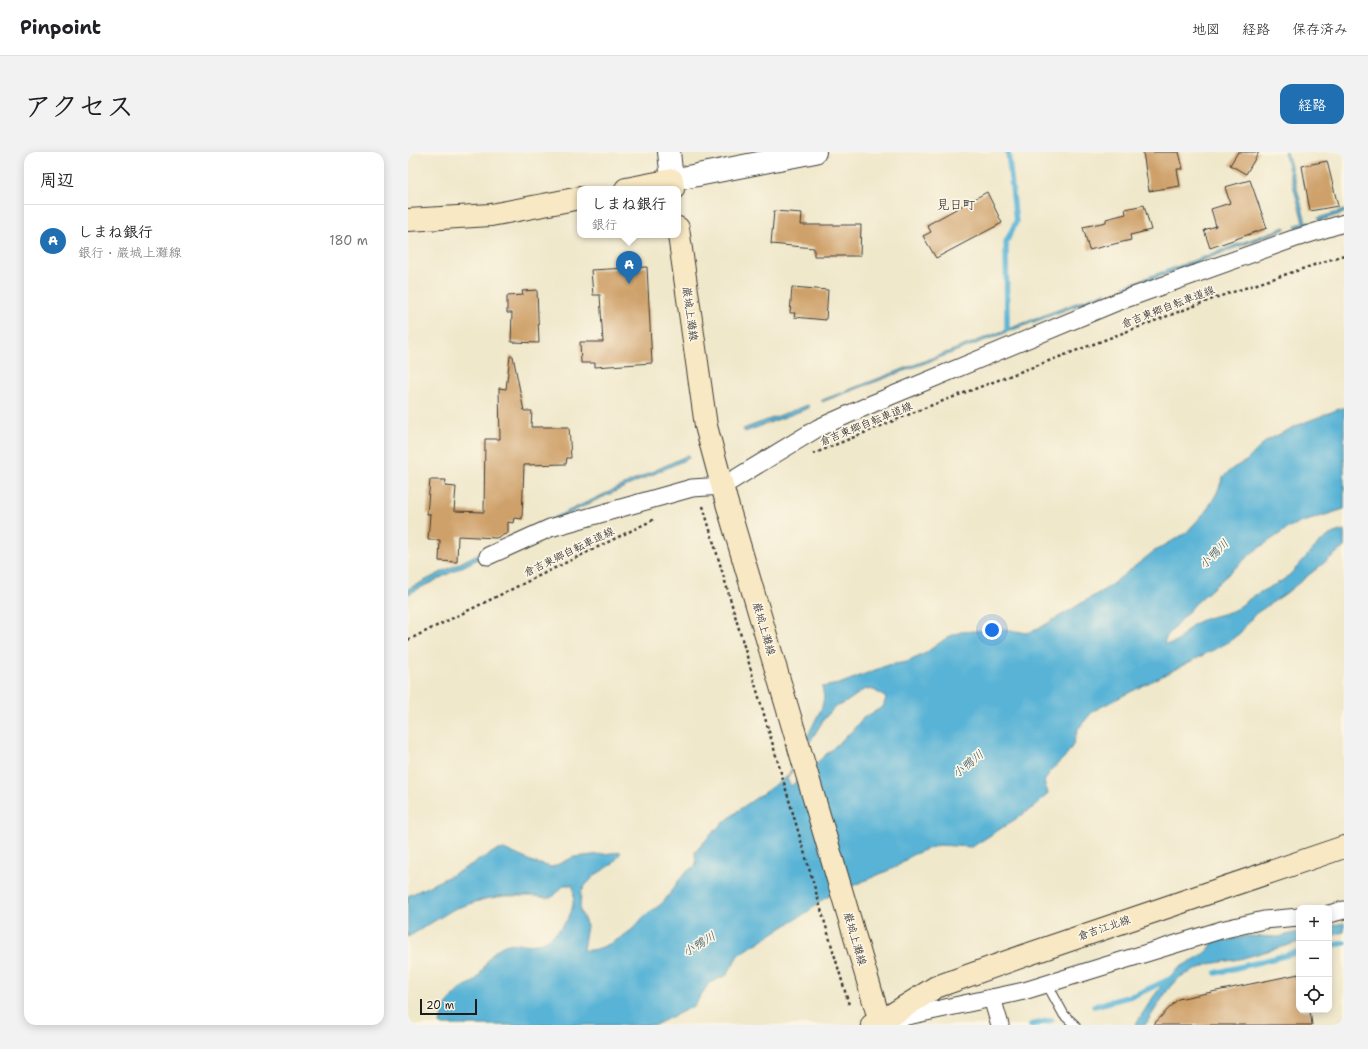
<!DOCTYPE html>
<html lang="ja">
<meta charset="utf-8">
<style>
body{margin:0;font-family:"Shantell Sans","Klee One",sans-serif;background:#f2f2f2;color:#202124}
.controls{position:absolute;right:12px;bottom:12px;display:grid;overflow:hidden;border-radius:8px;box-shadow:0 2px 10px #0003}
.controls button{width:36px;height:36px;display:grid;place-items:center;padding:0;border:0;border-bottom:1px solid #e0e0e0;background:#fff;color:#202124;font:20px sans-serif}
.scale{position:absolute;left:12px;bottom:10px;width:57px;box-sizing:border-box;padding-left:4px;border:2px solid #1c1c1c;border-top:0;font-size:11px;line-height:14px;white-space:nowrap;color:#1c1c1c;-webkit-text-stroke:3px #fcf5e5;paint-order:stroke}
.you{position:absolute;left:584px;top:478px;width:14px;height:14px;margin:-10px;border:3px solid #fff;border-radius:50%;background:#1a73e8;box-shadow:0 0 0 6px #1a73e833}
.badge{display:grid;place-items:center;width:26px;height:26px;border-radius:50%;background:#1f6fb2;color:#fff;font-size:13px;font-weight:700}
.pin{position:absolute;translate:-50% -33px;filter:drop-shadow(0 1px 2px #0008)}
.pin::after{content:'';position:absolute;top:21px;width:14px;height:12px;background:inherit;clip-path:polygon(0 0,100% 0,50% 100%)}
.popup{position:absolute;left:169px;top:34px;width:104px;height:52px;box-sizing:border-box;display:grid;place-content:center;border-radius:8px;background:#fff;filter:drop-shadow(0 1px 3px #0005);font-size:13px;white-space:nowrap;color:#757577}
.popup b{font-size:15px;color:#202124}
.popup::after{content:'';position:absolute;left:50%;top:100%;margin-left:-8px;border:8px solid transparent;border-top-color:#fff}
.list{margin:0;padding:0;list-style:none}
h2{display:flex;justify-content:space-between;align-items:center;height:52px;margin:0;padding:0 16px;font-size:17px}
h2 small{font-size:13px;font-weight:400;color:#757577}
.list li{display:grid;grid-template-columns:26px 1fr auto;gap:12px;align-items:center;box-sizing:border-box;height:72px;padding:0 16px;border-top:1px solid #e0e0e0}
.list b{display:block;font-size:15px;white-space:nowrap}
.list p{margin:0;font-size:13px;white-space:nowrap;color:#757577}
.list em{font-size:13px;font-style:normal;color:#757577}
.icon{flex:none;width:22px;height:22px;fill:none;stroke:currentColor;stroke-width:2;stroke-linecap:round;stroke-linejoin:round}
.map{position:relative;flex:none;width:936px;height:873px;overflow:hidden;border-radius:12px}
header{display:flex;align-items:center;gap:24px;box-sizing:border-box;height:56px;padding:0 20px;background:#fff;border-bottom:1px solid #e0e0e0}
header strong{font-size:19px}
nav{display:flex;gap:22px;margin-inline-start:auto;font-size:14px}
.intro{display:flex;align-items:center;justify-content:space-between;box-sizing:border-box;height:96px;padding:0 24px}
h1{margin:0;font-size:28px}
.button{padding:10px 18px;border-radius:12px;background:#1f6fb2;color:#fff;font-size:14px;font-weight:700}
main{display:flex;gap:24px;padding:0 24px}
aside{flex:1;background:#fff;border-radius:12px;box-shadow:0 2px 10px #0003}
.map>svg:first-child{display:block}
.water{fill:#58b3d6;stroke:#3a6879;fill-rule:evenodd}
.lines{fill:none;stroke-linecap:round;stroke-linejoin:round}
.stream{stroke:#58b3d6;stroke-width:5.5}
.building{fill:#cfa16a}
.service-casing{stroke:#3c3b36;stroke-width:11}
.minor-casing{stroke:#3c3b36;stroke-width:19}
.tertiary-casing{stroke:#3c3b36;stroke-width:24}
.secondary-casing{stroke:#3c3b36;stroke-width:24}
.path{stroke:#3c3b36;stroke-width:2.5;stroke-dasharray:3 3;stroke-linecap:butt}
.service{stroke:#fff;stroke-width:9}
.minor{stroke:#fff;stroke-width:17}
.tertiary{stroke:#fff;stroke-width:22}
.secondary{stroke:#f8e8c3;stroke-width:22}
.labels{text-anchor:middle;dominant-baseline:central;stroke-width:3.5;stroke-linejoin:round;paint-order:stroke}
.street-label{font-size:11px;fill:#1c1c1c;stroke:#fcf5e5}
.water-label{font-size:12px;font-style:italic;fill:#345866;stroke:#fcf5e5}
.quarter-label{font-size:13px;fill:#1c1c1c;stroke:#fcf5e5}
</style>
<header>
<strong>Pinpoint</strong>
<nav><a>地図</a><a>経路</a><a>保存済み</a></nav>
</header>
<div class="intro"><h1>アクセス</h1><a class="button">経路</a></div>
<main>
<aside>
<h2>周辺<small></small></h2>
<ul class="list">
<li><span class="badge">A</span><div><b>しまね銀行</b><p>銀行 · 巌城上灘線</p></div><em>180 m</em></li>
</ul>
</aside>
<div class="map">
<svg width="936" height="873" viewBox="0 0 936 873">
<rect width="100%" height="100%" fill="#fcf5e5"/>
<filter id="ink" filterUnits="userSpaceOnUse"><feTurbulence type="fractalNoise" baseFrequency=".025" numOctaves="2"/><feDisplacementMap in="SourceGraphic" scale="8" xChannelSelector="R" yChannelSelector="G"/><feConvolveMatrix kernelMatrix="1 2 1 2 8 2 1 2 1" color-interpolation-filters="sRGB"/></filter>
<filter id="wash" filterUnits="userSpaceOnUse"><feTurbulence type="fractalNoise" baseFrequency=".012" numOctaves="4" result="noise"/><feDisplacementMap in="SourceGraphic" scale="16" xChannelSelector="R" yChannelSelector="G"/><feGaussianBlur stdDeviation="0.9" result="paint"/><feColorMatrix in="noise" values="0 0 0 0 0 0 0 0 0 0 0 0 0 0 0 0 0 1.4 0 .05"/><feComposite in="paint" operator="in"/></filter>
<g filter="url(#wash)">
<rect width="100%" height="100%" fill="#f0e8cb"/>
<g class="water">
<path d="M 876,0 L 879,0 L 898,70 L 901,70 L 902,72 L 888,76 L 887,74 L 895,70 Z"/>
<path d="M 936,58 L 936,61 L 911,69 L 910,66 Z"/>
<path d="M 877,75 L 877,77 L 734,131 L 717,137 L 716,134 Z"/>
<path d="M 697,140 L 697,143 L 414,250 L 414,248 Z"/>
<path d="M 400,253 L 401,256 L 337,280 L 335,277 Z"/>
<path d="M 936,255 L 936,357 L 883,374 L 845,400 L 787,452 L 759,484 L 756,491 C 769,497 776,478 786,472 C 798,465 809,464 821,460 C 832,457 839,447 849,442 C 857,437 867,433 875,428 C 896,413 909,383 936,378 L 936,395 L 877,442 L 847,462 L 832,481 L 819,491 L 685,559 L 670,577 L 665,593 L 657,605 L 643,618 L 636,630 L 640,641 L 631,651 L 614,663 L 564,695 L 530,693 L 504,703 L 488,715 L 417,746 L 401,759 L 330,803 L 319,823 L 301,831 L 286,854 L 247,873 L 32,873 C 34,857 42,845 55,835 C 59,833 65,831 68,828 C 78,816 80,799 97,793 C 106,789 118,794 128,792 C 141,790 158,773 163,760 C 166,751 166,742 165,733 L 156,733 L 146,744 L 139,746 L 127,744 L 96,744 L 77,747 L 46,757 L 0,785 L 0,744 L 50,720 L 87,699 L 96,697 L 125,710 L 144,715 L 166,705 L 213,700 L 205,712 L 187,723 L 177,734 L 173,741 L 172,758 L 179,774 L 175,798 C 191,800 210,788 222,779 C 229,774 233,766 240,761 C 244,758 249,756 253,752 C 266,740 270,722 288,714 L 287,700 L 307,678 L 332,657 L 380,624 L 414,555 L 416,545 L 414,535 L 431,532 L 480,513 L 499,510 L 516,502 L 540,485 L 553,480 L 597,477 L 619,481 L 630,477 L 699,436 L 745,400 L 778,381 L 798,359 L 809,341 L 815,325 L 825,316 L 838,309 L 858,289 L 890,273 ZM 457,537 L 466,538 L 478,546 L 475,555 L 455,566 L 444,579 L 383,634 L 379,627 L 416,567 L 426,556 L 437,551 Z"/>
<path d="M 280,303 L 281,306 L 182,351 L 0,442 L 0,437 L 100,387 Z"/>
<path d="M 936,771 L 936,780 L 921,784 L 921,774 Z"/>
<path d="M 891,780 L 891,790 L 832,807 L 801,812 L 772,825 L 759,839 L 737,873 L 727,873 C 740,854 752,831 770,817 C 781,808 802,803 805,789 L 815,786 L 817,789 L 838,784 L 870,785 Z"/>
</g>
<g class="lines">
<g class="stream">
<path d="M 599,176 L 598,90 L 608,70 L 600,0"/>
<path d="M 921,794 L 936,791"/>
<path d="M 808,821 L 891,800"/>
<path d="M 686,854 L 727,843 L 764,826"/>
<path d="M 623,873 L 644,868"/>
</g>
</g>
<g id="blocks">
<g class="building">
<path d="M 735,0 L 771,0 L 775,17 L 769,17 L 772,34 L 741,39 Z"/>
<path d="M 830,0 L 851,0 L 838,22 L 822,13 Z"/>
<path d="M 919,9 L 930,54 L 902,59 L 894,14 Z"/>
<path d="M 842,28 L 859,76 L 802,96 L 796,78 L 808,74 L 803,57 L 822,51 L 817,35 Z"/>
<path d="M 579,40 L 594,71 L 528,106 L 515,84 L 523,80 L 519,73 Z"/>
<path d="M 736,53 L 743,78 L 722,83 L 723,88 L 681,98 L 675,75 L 698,70 L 698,67 L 718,62 L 717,57 Z"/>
<path d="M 366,59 L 394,61 L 393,73 L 453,73 L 452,104 L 406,104 L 406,96 L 363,92 Z"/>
<path d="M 239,115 L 244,211 L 187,215 L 187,211 L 173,211 L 172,190 L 195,190 L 192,143 L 185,143 L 183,118 Z"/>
<path d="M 384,135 L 420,138 L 418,168 L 386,165 L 387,161 L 382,161 Z"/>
<path d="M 129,138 L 131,191 L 103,190 L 104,161 L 99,161 L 99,144 L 115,143 L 114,139 Z"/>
<path d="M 102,204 L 105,204 L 116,259 L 124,259 L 123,275 L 161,275 L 163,306 L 159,306 L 158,312 L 116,313 L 114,367 L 106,366 L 105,371 L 100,370 L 100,381 L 88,386 L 50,384 L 49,410 L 31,409 L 32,388 L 20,388 L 22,362 L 19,362 L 22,328 L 38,328 L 37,334 L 48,335 L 46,359 L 76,360 L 77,287 L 92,287 L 91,236 L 98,237 Z"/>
<path d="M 891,822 L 891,858 L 902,858 L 904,873 L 745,873 L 770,847 Z"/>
</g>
</g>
</g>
<g filter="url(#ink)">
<use href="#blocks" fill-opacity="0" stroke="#3c3b36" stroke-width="1"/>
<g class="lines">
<g class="service-casing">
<path id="service" d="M 639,832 L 656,863 L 667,873"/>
</g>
<g class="minor-casing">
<g id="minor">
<path d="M 80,404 L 142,376 L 284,336 L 315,334 L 410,276 L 466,251 L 709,150 L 885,87 L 936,71"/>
<path d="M 921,762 L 936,758"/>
<path d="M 584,846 L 592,873"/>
<path d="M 481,868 L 616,839 L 813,778 L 856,768 L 891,765"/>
</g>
</g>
<g class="tertiary-casing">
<path id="tertiary" d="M 261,0 L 264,28 L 407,0"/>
</g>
<g class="secondary-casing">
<g id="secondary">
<path d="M 218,37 L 264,28 L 265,37"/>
<path d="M 0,68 L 83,63 L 172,46"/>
<path d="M 270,76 L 298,274 L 318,348 L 472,870"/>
<path d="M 464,873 L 472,870 L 528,835 L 618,803 L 936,695"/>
</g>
</g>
<g class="path">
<path d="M 405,302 L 519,255 L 810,145 L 936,103"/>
<path d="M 295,354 L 441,853"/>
<path d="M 0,488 L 247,367"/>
</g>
<use href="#service" class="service"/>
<use href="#minor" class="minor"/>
<use href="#tertiary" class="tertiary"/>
<use href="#secondary" class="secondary"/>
</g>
</g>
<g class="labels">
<g class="street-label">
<text transform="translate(760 155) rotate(-21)">倉吉東郷自転車道線</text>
<text transform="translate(282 162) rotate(82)">巌城上灘線</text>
<text transform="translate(458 272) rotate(-22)">倉吉東郷自転車道線</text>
<text transform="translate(161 400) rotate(-26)">倉吉東郷自転車道線</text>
<text transform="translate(356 477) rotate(74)">巌城上灘線</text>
<text transform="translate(696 776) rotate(-19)">倉吉江北線</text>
<text transform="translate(447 787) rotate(74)">巌城上灘線</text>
</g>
<g class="water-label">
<text transform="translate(806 402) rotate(-45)">小鴨川</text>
<text transform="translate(560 612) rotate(-39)">小鴨川</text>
<text transform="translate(291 792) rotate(-31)">小鴨川</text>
</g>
<g class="quarter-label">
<text x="548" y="52">見日町</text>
</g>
</g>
</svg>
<div class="controls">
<button>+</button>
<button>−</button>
<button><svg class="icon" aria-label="locate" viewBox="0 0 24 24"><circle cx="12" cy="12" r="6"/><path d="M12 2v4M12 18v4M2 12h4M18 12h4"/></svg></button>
</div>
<div class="scale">20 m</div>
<div class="you"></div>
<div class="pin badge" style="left:221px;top:132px">A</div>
<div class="popup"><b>しまね銀行</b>銀行</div>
</div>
</main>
